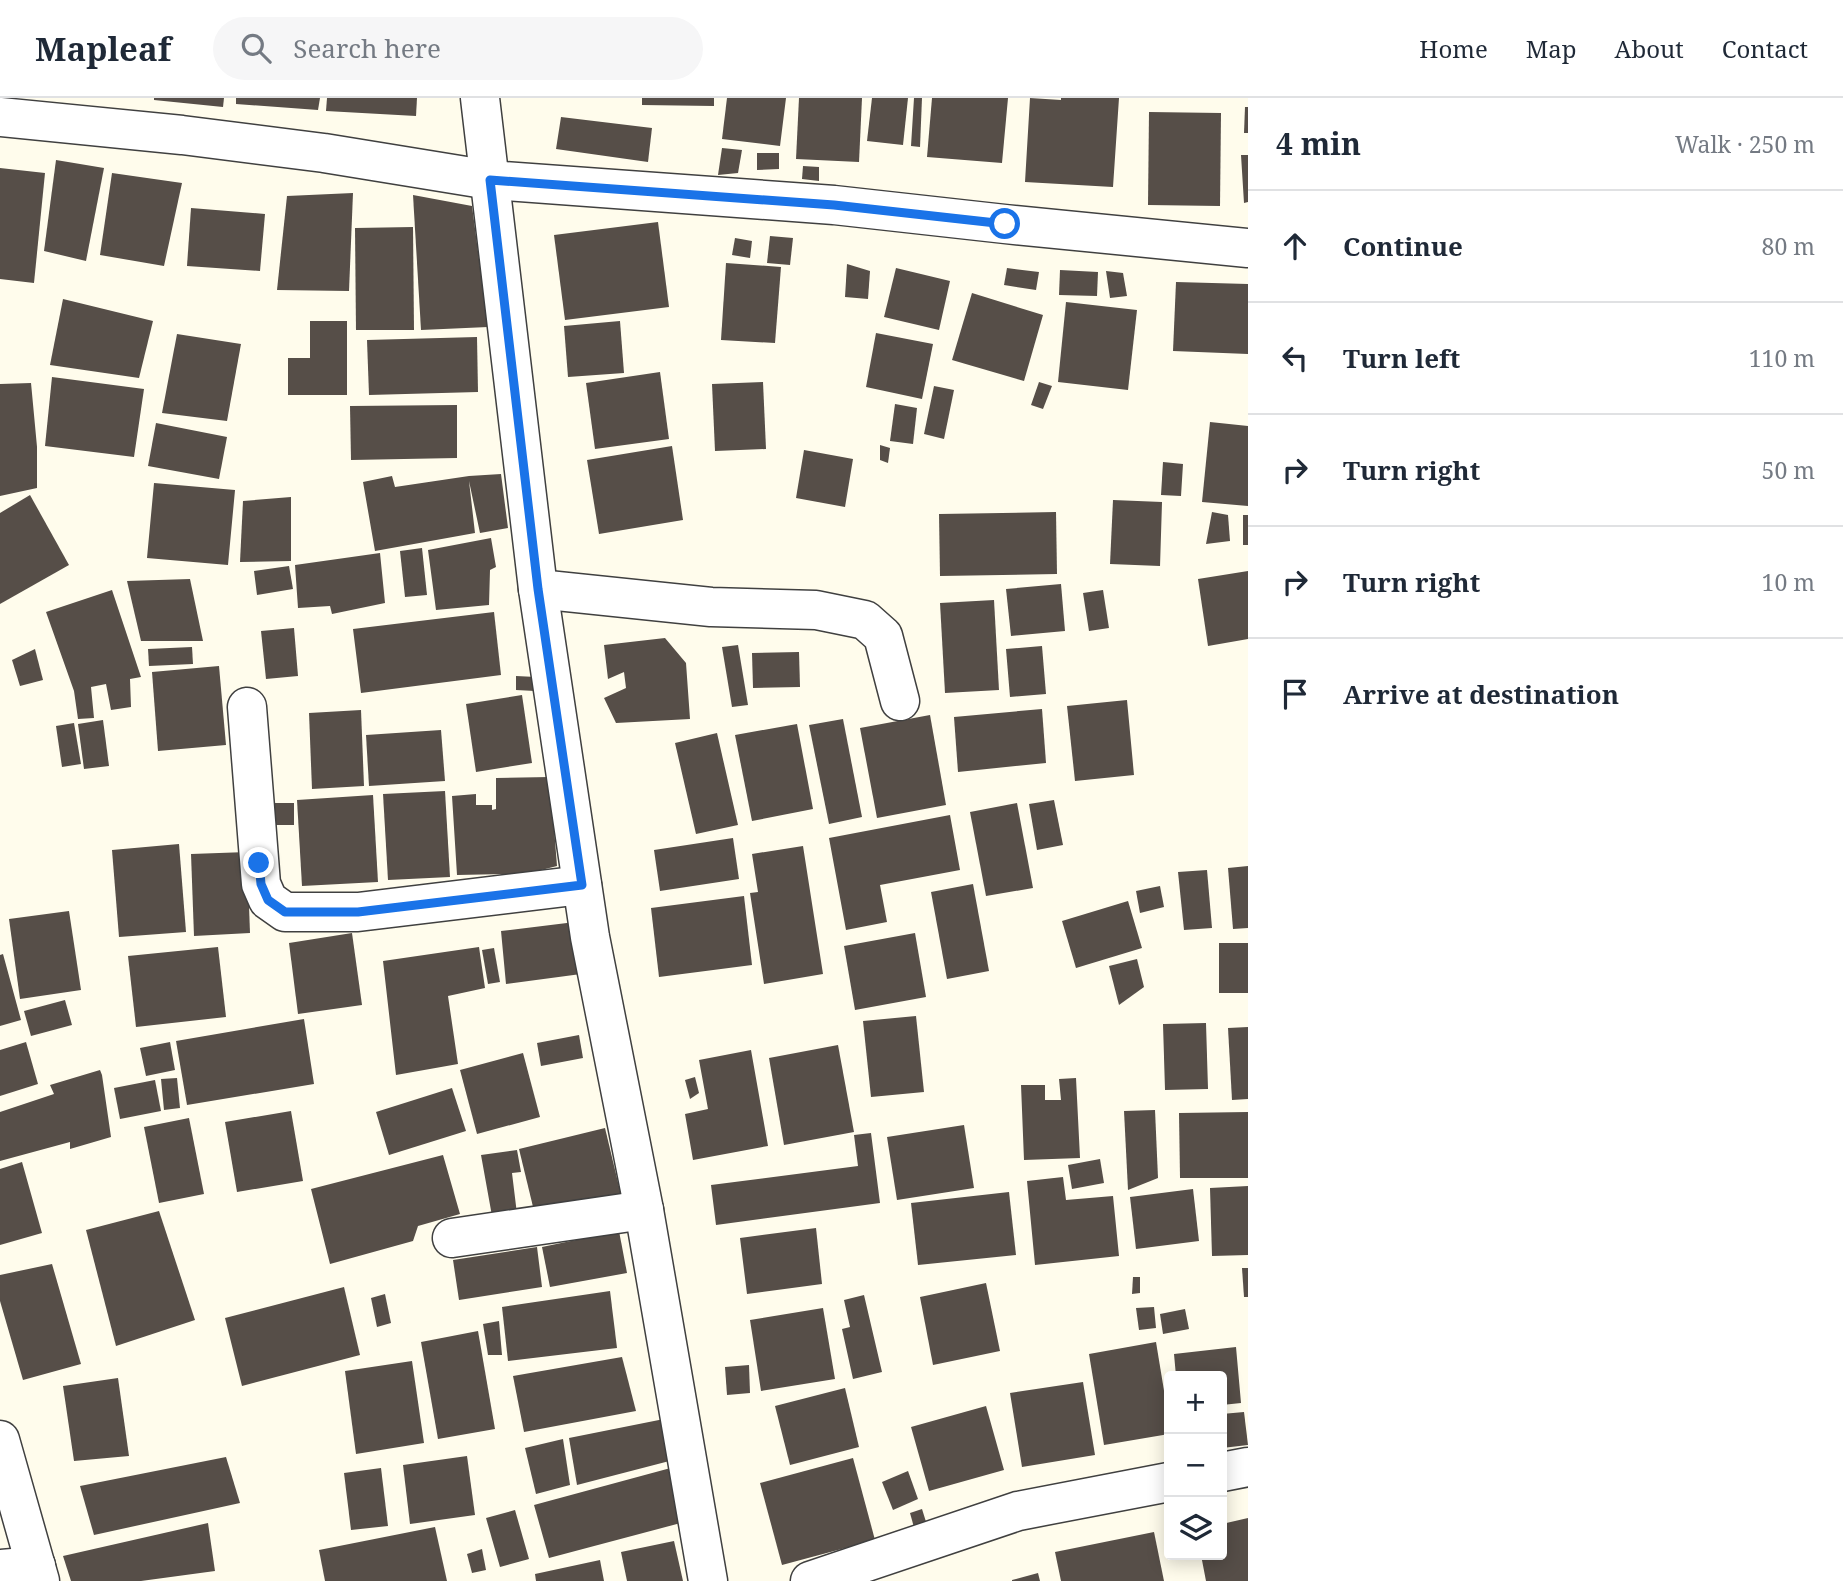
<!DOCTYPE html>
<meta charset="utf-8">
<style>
body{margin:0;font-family:"Noto Serif",serif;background:#f6f6f7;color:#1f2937}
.controls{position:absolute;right:21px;bottom:21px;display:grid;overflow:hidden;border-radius:7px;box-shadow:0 4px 18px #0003}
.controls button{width:63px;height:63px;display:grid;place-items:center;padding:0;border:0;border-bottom:2px solid #e0e1e3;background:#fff;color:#1f2937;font:35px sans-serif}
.stop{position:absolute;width:21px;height:21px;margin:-16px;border:5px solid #1a73e8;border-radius:50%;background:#fff}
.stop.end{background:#1a73e8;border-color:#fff;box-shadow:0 2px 7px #0008}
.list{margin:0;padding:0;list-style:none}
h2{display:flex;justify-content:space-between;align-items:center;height:91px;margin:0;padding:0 28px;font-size:30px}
h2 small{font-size:23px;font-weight:400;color:#747a83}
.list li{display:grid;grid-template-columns:46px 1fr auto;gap:21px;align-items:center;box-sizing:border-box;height:112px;padding:0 28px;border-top:2px solid #e0e1e3}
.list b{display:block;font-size:26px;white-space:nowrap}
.list em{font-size:23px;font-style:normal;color:#747a83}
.icon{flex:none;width:38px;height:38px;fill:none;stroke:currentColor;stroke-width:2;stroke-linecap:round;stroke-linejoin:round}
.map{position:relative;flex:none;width:1248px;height:1483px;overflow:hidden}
header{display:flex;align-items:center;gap:42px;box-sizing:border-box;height:98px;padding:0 35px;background:#fff;border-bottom:2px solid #e0e1e3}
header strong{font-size:33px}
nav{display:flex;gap:38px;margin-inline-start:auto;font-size:24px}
.search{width:490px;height:63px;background:#f6f6f7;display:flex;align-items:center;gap:18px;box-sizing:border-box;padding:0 24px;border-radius:38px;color:#747a83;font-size:26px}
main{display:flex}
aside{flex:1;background:#fff}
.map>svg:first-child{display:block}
.building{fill:#564e48}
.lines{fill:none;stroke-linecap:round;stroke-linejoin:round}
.minor-casing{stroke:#404040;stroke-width:41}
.minor{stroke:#fff;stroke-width:38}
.route{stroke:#1a73e8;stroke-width:9}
</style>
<header>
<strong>Mapleaf</strong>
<div class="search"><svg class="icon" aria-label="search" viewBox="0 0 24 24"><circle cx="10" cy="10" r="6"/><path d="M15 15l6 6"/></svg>Search here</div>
<nav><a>Home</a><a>Map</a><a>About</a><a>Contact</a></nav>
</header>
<main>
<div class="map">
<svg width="1248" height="1483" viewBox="0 0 1248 1483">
<rect width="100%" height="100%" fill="#fffcec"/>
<g class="building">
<path d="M 154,0 L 224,0 L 223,9 L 154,2 Z"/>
<path d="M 236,0 L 320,0 L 318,12 L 236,6 Z"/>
<path d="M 327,0 L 417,0 L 416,18 L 326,13 Z"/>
<path d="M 642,0 L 714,0 L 714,8 L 642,7 Z"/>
<path d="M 727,0 L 786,0 L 780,48 L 722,41 Z"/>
<path d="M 799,0 L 862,0 L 859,64 L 796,61 Z"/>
<path d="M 872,0 L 908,0 L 903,47 L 867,43 Z"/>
<path d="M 914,0 L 922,0 L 920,49 L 911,48 Z"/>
<path d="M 932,0 L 1008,0 L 1002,65 L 927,59 Z"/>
<path d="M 1030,0 L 1061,2 L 1061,0 L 1119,0 L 1113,89 L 1025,84 Z"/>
<path d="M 1245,9 L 1248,9 L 1248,35 L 1244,35 Z"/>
<path d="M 1149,14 L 1221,15 L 1220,108 L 1148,107 Z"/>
<path d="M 561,19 L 652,30 L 648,64 L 556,51 Z"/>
<path d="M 722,50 L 742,52 L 738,75 L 718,77 Z"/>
<path d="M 757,55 L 779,55 L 779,71 L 757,72 Z"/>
<path d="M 1241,57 L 1248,57 L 1248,104 L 1244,105 Z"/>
<path d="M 56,62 L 104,70 L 86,163 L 44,153 Z"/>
<path d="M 803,68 L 819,69 L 819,83 L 802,81 Z"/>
<path d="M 0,70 L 45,75 L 34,185 L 0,181 Z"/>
<path d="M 112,75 L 182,85 L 164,168 L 100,157 Z"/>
<path d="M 353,95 L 349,193 L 277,192 L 287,98 Z"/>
<path d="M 413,97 L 472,108 L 488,229 L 421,232 Z"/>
<path d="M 191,110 L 265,116 L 260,173 L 187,168 Z"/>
<path d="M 658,124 L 669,209 L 565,222 L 554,137 Z"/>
<path d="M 413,129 L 414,232 L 356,232 L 355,130 Z"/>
<path d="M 770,138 L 793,140 L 790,167 L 767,165 Z"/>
<path d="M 735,140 L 752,143 L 750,160 L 732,157 Z"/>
<path d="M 726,165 L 781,169 L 775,245 L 721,242 Z"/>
<path d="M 847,166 L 870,173 L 868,201 L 845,199 Z"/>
<path d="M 896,170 L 950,183 L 939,232 L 884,219 Z"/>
<path d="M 1007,170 L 1039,174 L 1036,192 L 1004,187 Z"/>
<path d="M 1060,172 L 1098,174 L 1097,198 L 1059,197 Z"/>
<path d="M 1106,173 L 1123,175 L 1127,198 L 1110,200 Z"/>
<path d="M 1176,184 L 1248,186 L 1248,256 L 1173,253 Z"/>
<path d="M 972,195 L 1043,217 L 1024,283 L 952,262 Z"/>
<path d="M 63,201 L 153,223 L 139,280 L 50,267 Z"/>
<path d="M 1066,204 L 1137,212 L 1128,292 L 1058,284 Z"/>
<path d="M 310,223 L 347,223 L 347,297 L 288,297 L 288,260 L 310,260 Z"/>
<path d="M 620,223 L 624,275 L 568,279 L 564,228 Z"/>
<path d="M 876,235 L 933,246 L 922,301 L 866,289 Z"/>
<path d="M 177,236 L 241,246 L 227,323 L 162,315 Z"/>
<path d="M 477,239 L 478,294 L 369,297 L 367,242 Z"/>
<path d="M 660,274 L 669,341 L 595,351 L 586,285 Z"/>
<path d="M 52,279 L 144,291 L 134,359 L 45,348 Z"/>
<path d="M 763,284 L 766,351 L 715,353 L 712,286 Z"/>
<path d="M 1039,284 L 1052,288 L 1043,311 L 1031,307 Z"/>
<path d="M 31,285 L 37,349 L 37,390 L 0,398 L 0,286 Z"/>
<path d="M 934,288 L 954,292 L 944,341 L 924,336 Z"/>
<path d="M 895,306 L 917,310 L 913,346 L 890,343 Z"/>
<path d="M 457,307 L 457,360 L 351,362 L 350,308 Z"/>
<path d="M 1210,324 L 1248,328 L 1248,408 L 1202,404 Z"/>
<path d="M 156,325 L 227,339 L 219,381 L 148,368 Z"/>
<path d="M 880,347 L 890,350 L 888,365 L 880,362 Z"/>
<path d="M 672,348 L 683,422 L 599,436 L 587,362 Z"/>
<path d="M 804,352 L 853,361 L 845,409 L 796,400 Z"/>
<path d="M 1163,364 L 1183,366 L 1181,398 L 1161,397 Z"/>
<path d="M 501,376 L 508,430 L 480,435 L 469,383 L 475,435 L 375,453 L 363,384 L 392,378 L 395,389 L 469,378 Z"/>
<path d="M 154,385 L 235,392 L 228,467 L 147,460 Z"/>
<path d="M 30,397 L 69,467 L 0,506 L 0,415 Z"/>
<path d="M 291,399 L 291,463 L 240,464 L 243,403 Z"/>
<path d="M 1113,402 L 1162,404 L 1160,468 L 1110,466 Z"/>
<path d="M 1056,414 L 1057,476 L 940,478 L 939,416 Z"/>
<path d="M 1212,414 L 1228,417 L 1230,443 L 1206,446 Z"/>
<rect x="1243" y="417" width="5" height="30"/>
<path d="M 491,440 L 496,469 L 490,472 L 489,507 L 436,512 L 428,452 Z"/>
<path d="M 422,450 L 427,497 L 405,499 L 400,453 Z"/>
<path d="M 380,455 L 385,505 L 332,516 L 330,508 L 298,510 L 295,467 Z"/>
<path d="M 289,468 L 293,491 L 257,497 L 254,473 Z"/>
<path d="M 1248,473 L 1248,541 L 1208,548 L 1198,481 Z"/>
<path d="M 190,481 L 203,543 L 141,543 L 127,483 Z"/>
<path d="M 1061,486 L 1065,533 L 1011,538 L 1006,491 Z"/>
<path d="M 112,492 L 141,579 L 130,581 L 131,609 L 111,612 L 106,586 L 91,589 L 94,620 L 78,621 L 74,593 L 46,514 Z"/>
<path d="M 1103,492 L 1109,530 L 1089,533 L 1083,495 Z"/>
<path d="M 994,502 L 999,592 L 945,595 L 940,505 Z"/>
<path d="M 494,514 L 501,577 L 361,595 L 353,531 Z"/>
<path d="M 294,530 L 298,578 L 266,581 L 261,533 Z"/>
<path d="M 665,540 L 686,565 L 690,621 L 616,625 L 604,600 L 626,590 L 624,574 L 608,581 L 604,547 Z"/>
<path d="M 738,547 L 748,607 L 732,609 L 722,549 Z"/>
<path d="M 1042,548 L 1046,596 L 1010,599 L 1006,551 Z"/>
<path d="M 192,549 L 193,566 L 149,568 L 148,551 Z"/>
<path d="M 35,551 L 43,582 L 20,588 L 12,562 Z"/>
<path d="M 799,554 L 800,589 L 753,590 L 752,555 Z"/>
<path d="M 219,568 L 226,647 L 158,653 L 152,574 Z"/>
<path d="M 516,578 L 536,579 L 535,593 L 516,592 Z"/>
<path d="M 522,597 L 532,665 L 476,674 L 466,606 Z"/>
<path d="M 1127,602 L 1134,677 L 1075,683 L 1067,608 Z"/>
<path d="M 1042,611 L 1046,665 L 958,674 L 954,619 Z"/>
<path d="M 361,612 L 364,688 L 312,691 L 309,615 Z"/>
<path d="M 930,617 L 946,707 L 877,720 L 860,630 Z"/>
<path d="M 843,621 L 862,719 L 829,726 L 809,627 Z"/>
<path d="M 103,622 L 109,668 L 84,671 L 78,626 Z"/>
<path d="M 74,625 L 81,666 L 62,669 L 56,628 Z"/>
<path d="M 797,626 L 813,711 L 752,723 L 735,637 Z"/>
<path d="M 441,632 L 445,683 L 369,688 L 366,637 Z"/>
<path d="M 717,635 L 738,727 L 696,736 L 675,645 Z"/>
<path d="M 550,679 L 557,768 L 506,781 L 505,776 L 457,777 L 452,698 L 476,696 L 476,707 L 492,707 L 492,712 L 496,711 L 496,680 Z"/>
<path d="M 445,693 L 450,779 L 388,782 L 383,696 Z"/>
<path d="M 373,697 L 378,784 L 302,788 L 297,702 Z"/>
<path d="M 1054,702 L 1063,747 L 1037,752 L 1029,706 Z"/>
<rect x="273" y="705" width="21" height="22"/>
<path d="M 1017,705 L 1033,790 L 986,798 L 970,714 Z"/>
<path d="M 950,717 L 960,772 L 880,787 L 887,824 L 846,832 L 829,740 Z"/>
<path d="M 733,740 L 739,781 L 660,793 L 654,752 Z"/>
<path d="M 179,746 L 186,834 L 119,839 L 112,752 Z"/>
<path d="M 803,748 L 823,876 L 764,886 L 750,795 L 758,794 L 752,756 Z"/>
<path d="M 247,754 L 250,835 L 194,838 L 191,756 Z"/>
<path d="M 1248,768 L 1248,830 L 1233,831 L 1228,770 Z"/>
<path d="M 1207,772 L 1212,830 L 1184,832 L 1178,774 Z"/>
<path d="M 973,786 L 989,873 L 947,881 L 931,794 Z"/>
<path d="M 1160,788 L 1164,809 L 1140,815 L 1136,793 Z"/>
<path d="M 744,798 L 752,867 L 659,879 L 651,810 Z"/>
<path d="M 1128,803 L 1142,850 L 1076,870 L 1062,823 Z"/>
<path d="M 69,813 L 81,892 L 20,901 L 9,821 Z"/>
<path d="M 575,824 L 581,876 L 506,886 L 501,833 Z"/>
<path d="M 352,835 L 362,907 L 298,916 L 289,845 Z"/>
<path d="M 915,835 L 926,899 L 855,912 L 844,848 Z"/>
<rect x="1219" y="845" width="29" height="50"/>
<path d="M 218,849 L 226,919 L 136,929 L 128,858 Z"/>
<path d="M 479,849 L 485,890 L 448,898 L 458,966 L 396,977 L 383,863 Z"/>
<path d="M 494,850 L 500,884 L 488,886 L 482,852 Z"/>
<path d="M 3,856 L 21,922 L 0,928 L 0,857 Z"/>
<path d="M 1137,861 L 1144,889 L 1119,907 L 1109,868 Z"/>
<path d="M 65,902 L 72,927 L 31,938 L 24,913 Z"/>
<path d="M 916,918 L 924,994 L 871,999 L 863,923 Z"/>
<path d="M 304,921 L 314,986 L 187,1007 L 176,943 Z"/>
<path d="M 1206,925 L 1208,991 L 1165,992 L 1163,926 Z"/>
<path d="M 1248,929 L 1248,1001 L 1232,1002 L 1228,930 Z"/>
<path d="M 579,937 L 583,960 L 541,968 L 537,945 Z"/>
<path d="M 26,944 L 38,986 L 0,998 L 0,952 Z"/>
<path d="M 170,944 L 175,972 L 146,978 L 140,950 Z"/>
<path d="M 838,947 L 854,1034 L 784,1047 L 769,960 Z"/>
<path d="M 751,952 L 768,1048 L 693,1062 L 685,1016 L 708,1011 L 699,962 Z"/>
<path d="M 523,955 L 540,1019 L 477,1036 L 460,972 Z"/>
<path d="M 100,972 L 102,977 L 111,1039 L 70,1051 L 70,1044 L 0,1063 L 0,1014 L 54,996 L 50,987 Z"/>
<path d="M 695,979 L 699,995 L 690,1001 L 685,982 Z"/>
<path d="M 177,980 L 180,1010 L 164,1012 L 161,981 Z"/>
<path d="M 1076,980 L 1080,1060 L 1024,1062 L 1021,987 L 1045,987 L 1045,1002 L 1061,1002 L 1059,981 Z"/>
<path d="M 155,982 L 161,1013 L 120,1021 L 114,990 Z"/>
<path d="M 452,990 L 466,1033 L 389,1057 L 376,1014 Z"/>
<path d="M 1155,1012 L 1158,1080 L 1128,1092 L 1124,1013 Z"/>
<path d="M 291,1013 L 303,1083 L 237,1094 L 225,1024 Z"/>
<path d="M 1248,1014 L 1248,1080 L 1180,1080 L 1179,1015 Z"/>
<path d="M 189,1020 L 204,1096 L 159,1105 L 144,1029 Z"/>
<path d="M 964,1027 L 974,1090 L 897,1102 L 887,1039 Z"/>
<path d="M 605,1030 L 621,1097 L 535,1117 L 519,1051 Z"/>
<path d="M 871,1035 L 880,1105 L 716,1127 L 711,1087 L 858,1068 L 854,1037 Z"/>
<path d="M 517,1052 L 521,1074 L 512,1075 L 517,1116 L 492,1118 L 481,1057 Z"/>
<path d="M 443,1057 L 460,1116 L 418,1128 L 413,1143 L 330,1166 L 311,1091 Z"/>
<path d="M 1100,1061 L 1104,1085 L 1072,1091 L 1068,1067 Z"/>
<path d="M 22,1064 L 42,1135 L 0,1147 L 0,1071 Z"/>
<path d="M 1063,1079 L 1066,1102 L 1113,1098 L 1119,1158 L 1035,1167 L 1027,1083 Z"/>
<path d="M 1248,1088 L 1248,1157 L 1212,1158 L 1210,1090 Z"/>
<path d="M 1193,1091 L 1199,1143 L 1136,1151 L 1130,1099 Z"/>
<path d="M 1009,1094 L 1016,1157 L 918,1167 L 911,1105 Z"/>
<path d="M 159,1113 L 195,1222 L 116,1248 L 86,1132 Z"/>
<path d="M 816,1130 L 822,1186 L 747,1196 L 740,1140 Z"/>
<path d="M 619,1133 L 627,1175 L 550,1189 L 542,1149 Z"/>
<path d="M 537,1149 L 542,1189 L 459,1202 L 453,1162 Z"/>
<path d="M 52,1166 L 81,1266 L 23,1282 L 0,1203 L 0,1177 Z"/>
<path d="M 1242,1170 L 1248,1170 L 1248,1199 L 1244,1199 Z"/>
<path d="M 1133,1179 L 1140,1179 L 1140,1195 L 1132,1196 Z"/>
<path d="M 986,1185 L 1000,1253 L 933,1267 L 920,1199 Z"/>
<path d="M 344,1189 L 360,1257 L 242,1288 L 225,1220 Z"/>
<path d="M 610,1193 L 617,1250 L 508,1263 L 502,1209 Z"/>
<path d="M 385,1196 L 391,1225 L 377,1229 L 371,1200 Z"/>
<path d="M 864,1197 L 882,1274 L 853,1281 L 842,1231 L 850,1229 L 844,1202 Z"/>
<path d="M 1154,1209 L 1156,1230 L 1139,1232 L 1136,1210 Z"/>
<path d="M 823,1210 L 835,1281 L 761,1293 L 750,1222 Z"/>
<path d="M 1185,1211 L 1189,1231 L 1163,1236 L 1160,1216 Z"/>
<path d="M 499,1223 L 502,1257 L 488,1257 L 483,1226 Z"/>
<path d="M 478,1233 L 495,1331 L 438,1341 L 421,1244 Z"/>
<path d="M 1156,1244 L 1169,1323 L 1169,1336 L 1104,1347 L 1089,1256 Z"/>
<path d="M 1236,1249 L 1241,1305 L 1222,1307 L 1222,1278 L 1176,1278 L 1174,1256 Z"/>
<path d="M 622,1259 L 636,1313 L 524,1334 L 513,1278 Z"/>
<path d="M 412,1263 L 424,1345 L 356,1356 L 345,1273 Z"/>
<path d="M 749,1267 L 750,1295 L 727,1297 L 725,1269 Z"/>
<path d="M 118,1280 L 129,1358 L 74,1363 L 63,1288 Z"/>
<path d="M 1083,1284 L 1095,1357 L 1022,1369 L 1010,1295 Z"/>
<path d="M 845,1290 L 859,1349 L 790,1367 L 775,1308 Z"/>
<path d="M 986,1308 L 1004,1372 L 929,1393 L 911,1329 Z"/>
<path d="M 1244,1314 L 1248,1347 L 1222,1350 L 1222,1316 Z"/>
<path d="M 674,1319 L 681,1360 L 577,1387 L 569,1340 Z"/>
<path d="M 563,1341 L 570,1387 L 536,1396 L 525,1350 Z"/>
<path d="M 467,1358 L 475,1417 L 410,1426 L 403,1367 Z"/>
<path d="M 226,1359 L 240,1405 L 94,1437 L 80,1388 Z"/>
<path d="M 853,1360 L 875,1442 L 782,1467 L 760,1385 Z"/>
<path d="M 678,1368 L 692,1422 L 549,1460 L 534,1407 Z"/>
<path d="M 381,1370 L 388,1428 L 351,1432 L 344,1375 Z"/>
<path d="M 908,1373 L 918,1401 L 893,1412 L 882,1384 Z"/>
<path d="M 922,1411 L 928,1430 L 915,1433 L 910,1415 Z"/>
<path d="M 515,1412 L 529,1461 L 500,1469 L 486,1420 Z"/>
<path d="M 1248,1420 L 1248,1483 L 1206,1483 L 1201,1457 L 1222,1457 L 1222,1426 Z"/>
<path d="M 208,1425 L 215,1473 L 141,1483 L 71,1483 L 63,1458 Z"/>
<path d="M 435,1429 L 447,1483 L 325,1483 L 319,1452 Z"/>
<path d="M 1154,1434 L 1164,1483 L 1061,1483 L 1055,1454 Z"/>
<path d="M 674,1443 L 683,1483 L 627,1483 L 621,1454 Z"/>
<path d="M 482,1451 L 486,1472 L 472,1475 L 467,1456 Z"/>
<path d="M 600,1462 L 604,1483 L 536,1483 L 535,1476 Z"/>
<path d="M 1038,1475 L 1040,1483 L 1012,1483 L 1012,1482 Z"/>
</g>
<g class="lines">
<g class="minor-casing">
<g id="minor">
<path d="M 480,0 L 538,491 L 590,839 L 644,1112 L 708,1483"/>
<path d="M 0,19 L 182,37 L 324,55 L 490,82 L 834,107 L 1005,126 L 1248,150"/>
<path d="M 538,491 L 711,509 L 816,512 L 865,522 L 883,538 L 900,603"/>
<path d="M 247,609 L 261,786 L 268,802 L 285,814 L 358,814 L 582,787"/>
<path d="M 452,1140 L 644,1112"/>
<path d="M 0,1342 L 40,1483"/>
<path d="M 1222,1374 L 1248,1369"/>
<path d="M 0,1471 L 36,1468"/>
<path d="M 810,1483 L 1018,1413 L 1169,1384"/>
</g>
</g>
<use href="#minor" class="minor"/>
</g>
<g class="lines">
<path class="route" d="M 259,765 L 261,786 L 268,802 L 285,814 L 358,814 L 582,787 L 538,491 L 490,82 L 834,107 L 1005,126"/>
</g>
</svg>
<div class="controls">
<button>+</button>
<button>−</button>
<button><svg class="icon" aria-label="layers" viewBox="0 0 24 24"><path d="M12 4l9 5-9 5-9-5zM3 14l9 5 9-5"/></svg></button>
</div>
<div class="stop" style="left:1005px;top:126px"></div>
<div class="stop end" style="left:259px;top:765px"></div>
</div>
<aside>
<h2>4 min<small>Walk · 250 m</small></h2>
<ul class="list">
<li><svg class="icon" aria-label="ahead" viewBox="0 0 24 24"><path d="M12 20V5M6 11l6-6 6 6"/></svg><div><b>Continue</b></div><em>80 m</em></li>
<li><svg class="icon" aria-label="left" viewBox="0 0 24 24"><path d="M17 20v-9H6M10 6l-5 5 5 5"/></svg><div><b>Turn left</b></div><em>110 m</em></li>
<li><svg class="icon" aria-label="right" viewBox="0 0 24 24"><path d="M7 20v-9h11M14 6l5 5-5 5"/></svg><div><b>Turn right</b></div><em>50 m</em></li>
<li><svg class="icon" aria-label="right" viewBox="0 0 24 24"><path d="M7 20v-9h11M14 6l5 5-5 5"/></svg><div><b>Turn right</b></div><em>10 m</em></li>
<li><svg class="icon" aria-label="arrive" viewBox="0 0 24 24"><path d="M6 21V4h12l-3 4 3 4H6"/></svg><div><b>Arrive at destination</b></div></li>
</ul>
</aside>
</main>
